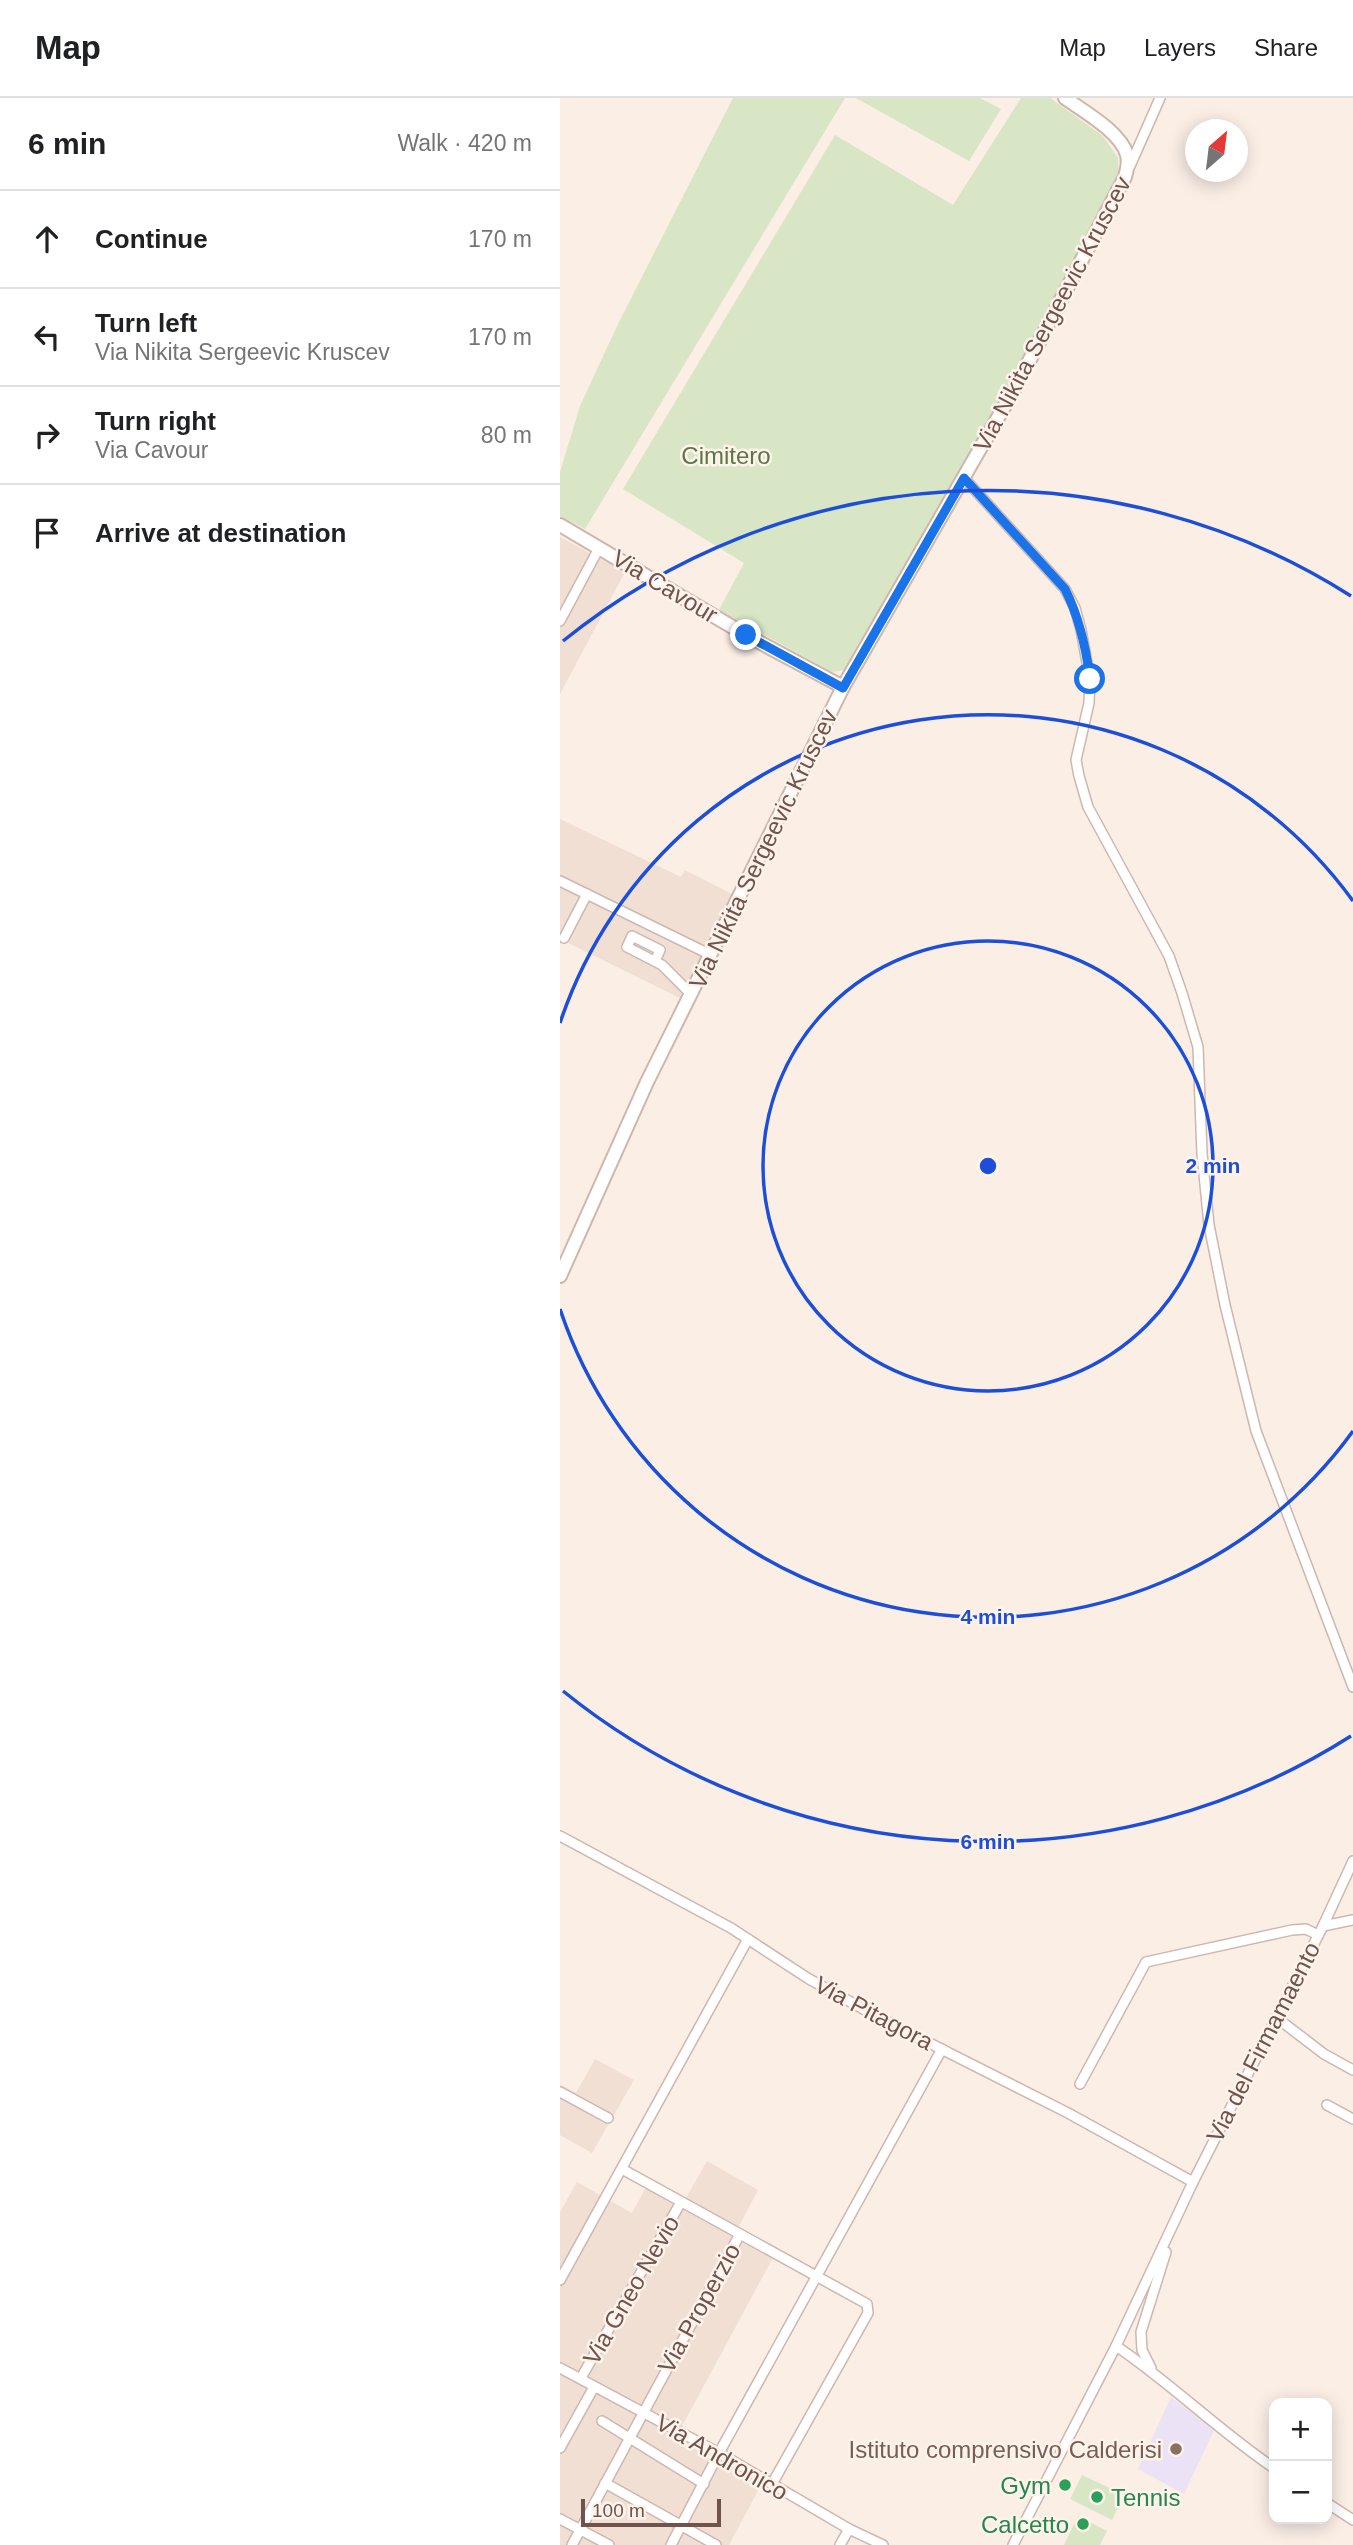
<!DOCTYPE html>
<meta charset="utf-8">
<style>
body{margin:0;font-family:Helvetica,sans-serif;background:#f2f2f2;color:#202124}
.controls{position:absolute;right:21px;bottom:21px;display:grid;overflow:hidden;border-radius:14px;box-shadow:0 4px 18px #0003}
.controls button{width:63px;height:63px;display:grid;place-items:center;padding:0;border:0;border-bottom:2px solid #e0e0e0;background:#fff;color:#202124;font:35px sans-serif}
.compass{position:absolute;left:625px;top:21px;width:63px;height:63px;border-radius:50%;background:#fff;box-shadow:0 4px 18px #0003;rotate:28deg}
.scale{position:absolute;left:21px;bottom:18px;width:140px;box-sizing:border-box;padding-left:7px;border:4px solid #71534d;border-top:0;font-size:19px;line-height:24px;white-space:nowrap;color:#71534d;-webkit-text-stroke:5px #fdf3eb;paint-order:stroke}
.stop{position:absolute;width:21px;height:21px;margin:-16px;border:5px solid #1a73e8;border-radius:50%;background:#fff}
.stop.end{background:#1a73e8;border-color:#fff;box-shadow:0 2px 7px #0008}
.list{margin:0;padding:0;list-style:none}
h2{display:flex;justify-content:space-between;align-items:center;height:91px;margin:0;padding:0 28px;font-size:30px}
h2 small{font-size:23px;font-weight:400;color:#757577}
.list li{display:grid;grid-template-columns:46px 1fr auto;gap:21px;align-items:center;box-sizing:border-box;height:98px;padding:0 28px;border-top:2px solid #e0e0e0}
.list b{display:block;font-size:26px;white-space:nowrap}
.list p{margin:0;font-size:23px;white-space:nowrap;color:#757577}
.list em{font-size:23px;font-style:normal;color:#757577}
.icon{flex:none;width:38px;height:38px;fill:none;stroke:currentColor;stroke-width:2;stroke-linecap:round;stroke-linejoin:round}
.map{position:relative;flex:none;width:793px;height:2447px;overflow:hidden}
header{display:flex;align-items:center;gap:42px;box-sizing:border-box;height:98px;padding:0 35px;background:#fff;border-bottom:2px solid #e0e0e0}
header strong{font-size:33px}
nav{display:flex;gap:38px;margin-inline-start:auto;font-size:24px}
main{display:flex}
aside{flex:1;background:#fff}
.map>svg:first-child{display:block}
.residential{fill:#f1dfd4}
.education{fill:#ebe2f6}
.green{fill:#d8e6c5}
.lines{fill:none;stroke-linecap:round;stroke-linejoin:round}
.street-casing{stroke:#cdb7af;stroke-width:12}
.secondary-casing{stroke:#cfb6ad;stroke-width:16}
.street{stroke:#fff;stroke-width:9}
.secondary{stroke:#fff;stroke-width:12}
.route{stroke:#1a73e8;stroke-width:9}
.ring{fill:none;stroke:#1d4ed8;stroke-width:3.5}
.education-dot{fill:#8d6e63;stroke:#fdf3eb;stroke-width:2.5}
.leisure-dot{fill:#2e9e5b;stroke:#fdf3eb;stroke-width:2.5}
.labels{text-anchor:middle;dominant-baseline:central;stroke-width:5;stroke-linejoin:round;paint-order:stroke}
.street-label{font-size:24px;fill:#71534d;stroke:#fdf3eb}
.park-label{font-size:24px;fill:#5d7646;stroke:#fdf3eb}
.education-label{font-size:24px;fill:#785e54;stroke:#fdf3eb;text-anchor:end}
.leisure-label{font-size:24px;fill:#27864d;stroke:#fdf3eb;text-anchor:end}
.centre{fill:#1d4ed8;stroke:#fdf3eb;stroke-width:3.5}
.ring-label{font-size:21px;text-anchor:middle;font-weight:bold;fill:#1d4ed8;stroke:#fdf3eb;stroke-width:5;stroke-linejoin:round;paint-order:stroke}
</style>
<header>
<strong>Map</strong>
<nav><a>Map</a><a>Layers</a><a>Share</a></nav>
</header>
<main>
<aside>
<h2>6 min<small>Walk · 420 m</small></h2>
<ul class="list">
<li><svg class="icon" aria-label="ahead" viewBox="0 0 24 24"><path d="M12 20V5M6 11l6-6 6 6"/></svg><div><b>Continue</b></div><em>170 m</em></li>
<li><svg class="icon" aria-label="left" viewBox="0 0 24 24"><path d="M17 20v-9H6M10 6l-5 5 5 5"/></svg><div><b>Turn left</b><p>Via Nikita Sergeevic Kruscev</p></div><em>170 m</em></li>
<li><svg class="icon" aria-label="right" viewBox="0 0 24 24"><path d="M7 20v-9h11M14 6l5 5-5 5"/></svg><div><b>Turn right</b><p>Via Cavour</p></div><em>80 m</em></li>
<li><svg class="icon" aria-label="arrive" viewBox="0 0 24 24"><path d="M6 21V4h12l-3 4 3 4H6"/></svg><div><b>Arrive at destination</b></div></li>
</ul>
</aside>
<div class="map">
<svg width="793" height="2447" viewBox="0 0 793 2447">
<rect width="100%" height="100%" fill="#faeee5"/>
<g class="residential">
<path d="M 0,439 L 65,474 L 0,596 Z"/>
<path d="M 0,721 L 121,779 L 125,772 L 172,796 L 120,900 L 0,841 Z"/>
<path d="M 35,1961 L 74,1982 L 32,2055 L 0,2037 L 0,1986 L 16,1995 Z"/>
<path d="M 147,2063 L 198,2092 L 177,2132 L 216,2154 L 120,2332 L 205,2380 L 169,2447 L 0,2447 L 0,2114 L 17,2084 L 72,2115 L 91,2080 L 126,2100 Z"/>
</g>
<path class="education" d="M 611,2299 L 654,2332 L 624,2396 L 578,2371 Z"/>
<g class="green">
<path d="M 173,0 L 285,0 L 25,431 L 0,418 L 0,374 L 20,308 L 58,226 Z"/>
<path d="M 296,0 L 420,0 L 441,11 L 409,63 Z"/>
<path d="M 461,0 L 490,0 L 543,38 L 558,60 L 559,82 L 400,376 L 286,572 L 272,574 L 159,512 L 184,465 L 63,391 L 275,37 L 393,107 Z"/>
<path d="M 522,2377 L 564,2397 L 552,2422 L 510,2401 Z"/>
<path d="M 518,2418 L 547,2433 L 540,2447 L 504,2447 Z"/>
</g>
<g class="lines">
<g class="street-casing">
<g id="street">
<path d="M 570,68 L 600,0"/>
<path d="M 404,380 L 505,491 L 515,510 L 521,532 L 530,581 L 529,605 L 516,662 L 519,678 L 528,709 L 609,858 L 622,895 L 638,949 L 642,1056 L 649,1127 L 665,1207 L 696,1333 L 793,1589"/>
<path d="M 0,523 L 39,450"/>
<path d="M 0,783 L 151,857"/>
<path d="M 4,840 L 27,796"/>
<path d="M 95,863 L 100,852 L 72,838 L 67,849 L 102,867 L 131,896"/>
<path d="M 0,1738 L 171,1830 L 249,1881 L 316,1918 L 508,2015 L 633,2084"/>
<path d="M 763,1828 L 793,1822"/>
<path d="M 717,1920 L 764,1956 L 793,1972"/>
<path d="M 520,1986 L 586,1864 L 732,1832 L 746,1831 L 758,1837"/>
<path d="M 0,1994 L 48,2020"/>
<path d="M 767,2007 L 793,2021"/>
<path d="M 62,2071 L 307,2206 L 308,2215 L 212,2386"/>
<path d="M 0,2182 L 188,1841"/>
<path d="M 556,2248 C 611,2285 659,2333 714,2370"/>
<path d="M 0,2270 L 159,2355 L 289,2431 L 323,2447"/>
<path d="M 591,2270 L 582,2252 L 581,2234 L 606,2154"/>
<path d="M 21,2280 L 121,2104"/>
<path d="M 42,2323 L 144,2386"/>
<path d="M 0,2350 L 34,2289"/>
<path d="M 45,2385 L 156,2447"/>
<path d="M 767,2405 L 793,2422"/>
<path d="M 0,2421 L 49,2447"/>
<path d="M 12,2447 L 180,2136"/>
<path d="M 111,2447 L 159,2355 L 382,1951"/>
<path d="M 280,2447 L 289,2431"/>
<path d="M 453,2447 L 556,2248 L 633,2084 L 763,1828 L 793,1763"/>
</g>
</g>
<g class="secondary-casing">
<g id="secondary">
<path d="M 0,427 L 186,537 L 283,589"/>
<path d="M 0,1178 L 87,984 L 283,589 L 455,290 L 565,79 C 567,72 569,64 567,57 C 561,34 523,13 505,0"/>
</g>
</g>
<use href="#street" class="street"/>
<use href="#secondary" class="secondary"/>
</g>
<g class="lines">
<path class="route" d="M 186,537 L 283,590 L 404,380 L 505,491 C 519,519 526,549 530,581"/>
</g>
<g class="ring">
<circle cx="428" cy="1068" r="225"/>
<path d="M793 1333A451 451 0 0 1 0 1211M0 925A451 451 0 0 1 793 803"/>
<path d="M791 1638A676 676 0 0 1 3 1593M3 543A676 676 0 0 1 791 498"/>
</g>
<circle class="education-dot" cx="616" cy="2351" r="7"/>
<g class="leisure-dot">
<circle cx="505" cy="2387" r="7"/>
<circle cx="537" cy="2399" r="7"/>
<circle cx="523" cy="2426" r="7"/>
</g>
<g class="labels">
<g class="street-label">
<text transform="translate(492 216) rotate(-62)">Via Nikita Sergeevic Kruscev</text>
<text transform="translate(105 488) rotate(31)">Via Cavour</text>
<text transform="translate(203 751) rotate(-64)">Via Nikita Sergeevic Kruscev</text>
<text transform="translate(314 1915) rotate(28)">Via Pitagora</text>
<text transform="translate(703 1944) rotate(-63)">Via del Firmamaento</text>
<text transform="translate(71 2192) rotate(-60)">Via Gneo Nevio</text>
<text transform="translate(139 2210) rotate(-61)">Via Properzio</text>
<text transform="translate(162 2359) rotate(30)">Via Andronico</text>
</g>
<g class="park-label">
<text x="166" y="357">Cimitero</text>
</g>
<g class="education-label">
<text x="602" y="2351">Istituto comprensivo Calderisi</text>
</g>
<g class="leisure-label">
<text x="491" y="2387">Gym</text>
<text x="551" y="2399" text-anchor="start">Tennis</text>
<text x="509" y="2426">Calcetto</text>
</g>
</g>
<circle cx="428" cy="1068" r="10" class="centre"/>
<g class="ring-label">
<text x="653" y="1075">2 min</text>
<text x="428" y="1526">4 min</text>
<text x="428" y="1751">6 min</text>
</g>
</svg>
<div class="controls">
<button>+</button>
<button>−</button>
</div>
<svg class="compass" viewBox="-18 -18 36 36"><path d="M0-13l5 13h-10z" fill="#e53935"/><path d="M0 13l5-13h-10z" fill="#757577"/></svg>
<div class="scale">100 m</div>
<div class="stop" style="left:530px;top:581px"></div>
<div class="stop end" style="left:186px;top:537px"></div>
</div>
</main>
